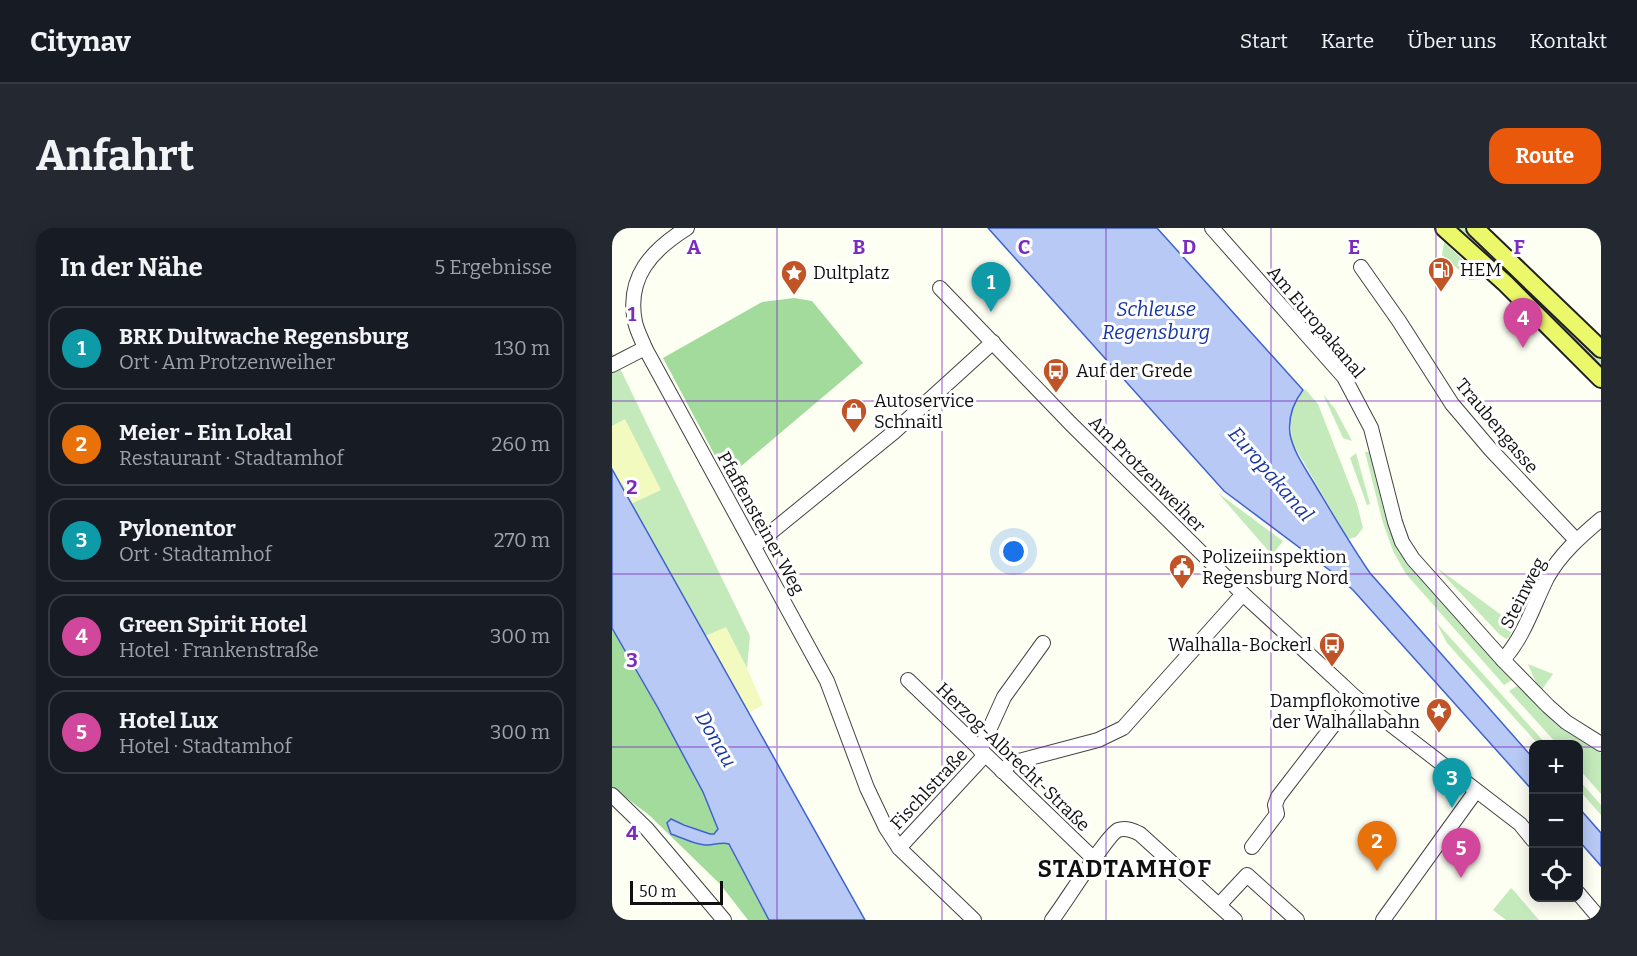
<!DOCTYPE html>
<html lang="de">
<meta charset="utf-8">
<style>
body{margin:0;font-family:Bitter,serif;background:#242831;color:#f1f3f6}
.controls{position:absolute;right:18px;bottom:18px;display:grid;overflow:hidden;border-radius:12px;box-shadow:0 3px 15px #0003}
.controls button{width:54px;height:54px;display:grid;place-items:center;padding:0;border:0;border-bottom:2px solid #363941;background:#171b24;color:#f1f3f6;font:30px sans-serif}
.scale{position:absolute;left:18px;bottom:15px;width:93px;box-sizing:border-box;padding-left:6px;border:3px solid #101010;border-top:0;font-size:16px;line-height:21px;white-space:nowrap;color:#101010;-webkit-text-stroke:4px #fff;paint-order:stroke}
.you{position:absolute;left:402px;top:324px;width:21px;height:21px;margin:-15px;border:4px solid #fff;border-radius:50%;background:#1a73e8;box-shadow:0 0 0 9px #1a73e833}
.badge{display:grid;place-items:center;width:39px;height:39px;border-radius:50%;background:#ea580c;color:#fff;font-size:20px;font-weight:700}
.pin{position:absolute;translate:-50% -50px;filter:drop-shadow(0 2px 3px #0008)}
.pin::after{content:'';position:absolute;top:32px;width:21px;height:18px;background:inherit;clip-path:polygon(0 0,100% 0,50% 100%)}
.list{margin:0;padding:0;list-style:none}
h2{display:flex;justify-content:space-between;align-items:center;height:78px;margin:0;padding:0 24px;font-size:26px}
h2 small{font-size:20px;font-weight:400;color:#9ea1a6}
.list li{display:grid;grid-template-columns:39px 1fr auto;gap:18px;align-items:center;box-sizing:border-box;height:84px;margin:0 12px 12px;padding:0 12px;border:2px solid #363941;border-radius:18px}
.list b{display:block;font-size:22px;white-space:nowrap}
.list p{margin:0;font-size:20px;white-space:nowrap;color:#9ea1a6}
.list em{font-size:20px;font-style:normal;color:#9ea1a6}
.icon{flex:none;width:33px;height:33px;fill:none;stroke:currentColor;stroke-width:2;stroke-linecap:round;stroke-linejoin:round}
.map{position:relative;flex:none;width:989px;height:692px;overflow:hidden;border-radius:18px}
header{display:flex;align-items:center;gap:36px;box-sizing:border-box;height:84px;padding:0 30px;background:#171b24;border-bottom:2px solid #363941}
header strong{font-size:28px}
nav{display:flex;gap:33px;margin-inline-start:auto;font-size:21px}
.intro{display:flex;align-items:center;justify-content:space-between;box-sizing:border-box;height:144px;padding:0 36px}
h1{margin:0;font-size:42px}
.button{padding:15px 27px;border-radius:18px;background:#ea580c;color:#fff;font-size:21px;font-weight:700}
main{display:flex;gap:36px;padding:0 36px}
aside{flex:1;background:#171b24;border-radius:18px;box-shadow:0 3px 15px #0003}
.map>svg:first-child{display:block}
.green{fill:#c4eabc}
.forest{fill:#a2db9b}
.sand{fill:#f3fabf}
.water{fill:#b8c9f6;stroke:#3e63ce;stroke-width:1.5}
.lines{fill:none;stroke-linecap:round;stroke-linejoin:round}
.minor-casing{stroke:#434343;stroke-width:16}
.major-casing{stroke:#212121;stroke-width:20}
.minor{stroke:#fff;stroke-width:14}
.major{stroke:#eaf86a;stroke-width:16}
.grid{fill:none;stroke:#7b2cbf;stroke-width:1.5;stroke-opacity:0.55}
.labels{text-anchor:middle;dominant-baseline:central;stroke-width:6;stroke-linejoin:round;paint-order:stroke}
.poi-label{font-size:18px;fill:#101010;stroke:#fff;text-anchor:start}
.street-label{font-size:18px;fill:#101010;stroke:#fff}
.water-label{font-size:20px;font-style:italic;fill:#1836a3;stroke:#fff}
.district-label{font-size:24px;font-weight:bold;letter-spacing:1.5px;fill:#101010;stroke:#fff}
.grid-label{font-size:20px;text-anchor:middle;font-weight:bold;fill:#7b2cbf;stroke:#fff;stroke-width:6;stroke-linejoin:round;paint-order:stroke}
</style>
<header>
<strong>Citynav</strong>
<nav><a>Start</a><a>Karte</a><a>Über uns</a><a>Kontakt</a></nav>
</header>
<div class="intro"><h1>Anfahrt</h1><a class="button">Route</a></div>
<main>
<aside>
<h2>In der Nähe<small>5 Ergebnisse</small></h2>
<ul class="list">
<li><span class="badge" style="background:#0f9aa8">1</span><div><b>BRK Dultwache Regensburg</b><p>Ort · Am Protzenweiher</p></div><em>130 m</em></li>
<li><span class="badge" style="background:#e8710a">2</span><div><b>Meier - Ein Lokal</b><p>Restaurant · Stadtamhof</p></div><em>260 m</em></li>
<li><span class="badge" style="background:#0f9aa8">3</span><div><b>Pylonentor</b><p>Ort · Stadtamhof</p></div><em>270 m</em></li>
<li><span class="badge" style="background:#d1479c">4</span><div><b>Green Spirit Hotel</b><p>Hotel · Frankenstraße</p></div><em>300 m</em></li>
<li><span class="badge" style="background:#d1479c">5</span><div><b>Hotel Lux</b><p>Hotel · Stadtamhof</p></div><em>300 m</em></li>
</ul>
</aside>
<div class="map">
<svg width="989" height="692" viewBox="0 0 989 692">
<rect width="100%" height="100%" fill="#fdfff3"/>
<g class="green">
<path d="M 845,0 L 856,0 L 989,128 L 989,137 Z"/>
<path d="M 832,14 L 871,51 L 858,52 L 830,27 Z"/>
<path d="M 0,124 L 138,408 L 135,440 L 117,451 L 0,241 Z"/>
<path d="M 693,161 L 706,176 L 745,276 L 751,300 L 744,309 L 736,311 L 680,214 L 678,190 L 683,175 Z"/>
<path d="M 711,166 L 723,181 L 740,213 L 731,210 Z"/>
<path d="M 753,224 L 757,224 L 772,283 L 787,324 L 900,452 L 892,457 L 794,346 L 781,323 L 771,295 Z"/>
<path d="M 744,225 L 758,276 L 755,277 L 738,230 Z"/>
<path d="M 606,265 L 671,313 L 660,327 Z"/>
<path d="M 824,339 L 903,397 L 897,409 L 894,411 L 887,406 Z"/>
<path d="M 824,394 L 934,516 L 926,516 L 835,415 Z"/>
<path d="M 916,436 L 941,446 L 929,463 L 925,457 Z"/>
<path d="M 905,458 L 947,499 L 989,525 L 989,566 L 967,541 L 966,516 L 945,516 L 897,463 Z"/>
<path d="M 967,552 L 989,577 L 989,587 L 967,562 Z"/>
<path d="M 899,660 L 902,663 L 927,692 L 894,692 L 881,682 Z"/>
</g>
<g class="forest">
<path d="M 182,70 L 200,73 L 251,135 L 115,250 L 51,130 L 150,74 Z"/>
<path d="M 0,400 L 46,480 L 91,564 L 106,601 L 102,606 L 98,606 L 59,591 L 59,606 C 70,610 81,616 93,617 C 101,618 109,612 117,616 L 157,692 L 136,692 L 108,656 L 37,587 L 0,559 Z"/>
</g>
<g class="sand">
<path d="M 13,191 L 49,262 L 19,276 L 0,241 L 0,198 Z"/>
<path d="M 114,399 L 135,440 L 151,477 L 136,485 L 93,408 Z"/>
</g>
<g class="water">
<path d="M 376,0 L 545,0 L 691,162 C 681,175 676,190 678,206 C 681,223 693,240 702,255 C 720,285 738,316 758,345 L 921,530 L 921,563 L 741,362 L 720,344 L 612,263 Z"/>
<path d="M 0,241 L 253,692 L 157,692 L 117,616 C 109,613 101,618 93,617 C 81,616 71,610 59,606 L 55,595 L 59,591 L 72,597 L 98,606 L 102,606 L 106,601 L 91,564 L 46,480 L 0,400 Z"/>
<path d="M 967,580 L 989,605 L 989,638 L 967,613 Z"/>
</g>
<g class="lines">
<g class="minor-casing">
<g id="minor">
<path d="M 75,0 C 40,22 14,49 23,94 C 25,103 30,112 33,120 L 215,453 L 255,560 L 274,600 L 287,620 L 362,692"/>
<path d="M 600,0 L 732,149 L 759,200 L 783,294 L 790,314 L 801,331 L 891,432 L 936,478 L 954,494 L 989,516"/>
<path d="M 749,39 L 787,93 L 840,176 L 879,222 L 964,312"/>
<path d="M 328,60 L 458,195 L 631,366 L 716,444 L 743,469 L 908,596 L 921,612"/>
<path d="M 0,137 L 33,120"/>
<path d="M 142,318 L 282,204 L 381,114"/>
<path d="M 891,432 C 913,407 921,378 935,350 C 948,326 969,308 989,291"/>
<path d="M 296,452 L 482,631"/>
<path d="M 368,522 L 392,469 L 431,415"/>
<path d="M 390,543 L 399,535 L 486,512 L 511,500 L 631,366"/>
<path d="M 0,567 L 35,601 L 112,692"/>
<path d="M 640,619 L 665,586 L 663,577 L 666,569 L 743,469"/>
<path d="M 287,620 L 373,527"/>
<path d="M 966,665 L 989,692"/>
<path d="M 607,677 L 635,647 L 685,692"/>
<path d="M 440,692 C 452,677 495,607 506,602 C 514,599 522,603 528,606 L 623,692"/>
<path d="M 771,692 L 864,563"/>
</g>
</g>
<g class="major-casing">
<g id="major">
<path d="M 832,0 L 893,55 L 989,151"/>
<path d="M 863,0 L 989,121"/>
</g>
</g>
<use href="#minor" class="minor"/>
<use href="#major" class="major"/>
</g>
<path class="grid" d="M 165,0 L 165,692M 330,0 L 330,692M 494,0 L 494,692M 659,0 L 659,692M 824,0 L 824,692M 0,173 L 989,173M 0,346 L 989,346M 0,519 L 921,519M 966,519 L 989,519"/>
<defs>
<g id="fuel-pin" transform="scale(1.35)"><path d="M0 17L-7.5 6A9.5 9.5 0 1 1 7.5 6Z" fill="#c15427" stroke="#fff"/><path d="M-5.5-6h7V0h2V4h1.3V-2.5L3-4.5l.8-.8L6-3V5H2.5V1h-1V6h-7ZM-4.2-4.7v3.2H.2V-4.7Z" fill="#fff"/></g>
<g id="sight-pin" transform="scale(1.35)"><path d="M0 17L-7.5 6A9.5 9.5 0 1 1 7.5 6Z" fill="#c15427" stroke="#fff"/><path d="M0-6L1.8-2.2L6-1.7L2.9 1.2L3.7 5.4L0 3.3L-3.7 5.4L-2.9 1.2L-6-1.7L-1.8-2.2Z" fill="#fff"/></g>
<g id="bus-pin" transform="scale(1.35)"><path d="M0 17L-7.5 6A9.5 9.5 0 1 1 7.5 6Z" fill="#c15427" stroke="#fff"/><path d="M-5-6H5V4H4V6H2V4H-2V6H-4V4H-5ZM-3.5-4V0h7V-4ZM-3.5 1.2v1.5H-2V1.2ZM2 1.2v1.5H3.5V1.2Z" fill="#fff"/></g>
<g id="shop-pin" transform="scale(1.35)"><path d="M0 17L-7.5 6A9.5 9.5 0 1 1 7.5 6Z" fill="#c15427" stroke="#fff"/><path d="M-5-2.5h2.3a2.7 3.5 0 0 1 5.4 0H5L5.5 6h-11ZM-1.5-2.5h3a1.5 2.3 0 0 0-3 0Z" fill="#fff"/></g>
<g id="civic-pin" transform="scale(1.35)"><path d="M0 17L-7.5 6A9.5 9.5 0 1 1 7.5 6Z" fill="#c15427" stroke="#fff"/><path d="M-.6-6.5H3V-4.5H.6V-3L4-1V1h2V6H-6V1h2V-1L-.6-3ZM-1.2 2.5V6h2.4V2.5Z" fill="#fff"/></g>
</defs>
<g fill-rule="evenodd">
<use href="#fuel-pin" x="829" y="42"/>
<use href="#sight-pin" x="182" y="45"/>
<use href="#bus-pin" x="444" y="143"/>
<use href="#shop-pin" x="242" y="183"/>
<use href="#civic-pin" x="570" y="339"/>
<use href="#bus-pin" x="720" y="417"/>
<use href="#sight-pin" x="827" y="483"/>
</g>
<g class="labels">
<g class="poi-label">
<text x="848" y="42">HEM</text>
<text x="201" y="45">Dultplatz</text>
<text x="464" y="143">Auf der Grede</text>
<text x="262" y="173">Autoservice<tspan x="262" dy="21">Schnaitl</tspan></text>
<text x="590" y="329">Polizeiinspektion<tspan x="590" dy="21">Regensburg Nord</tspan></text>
<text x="700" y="417" text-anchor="end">Walhalla-Bockerl</text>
<text x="808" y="473" text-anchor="end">Dampflokomotive<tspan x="808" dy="21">der Walhallabahn</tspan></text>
</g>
<g class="street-label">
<text transform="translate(704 94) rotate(50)">Am Europakanal</text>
<text transform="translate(885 198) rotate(50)">Traubengasse</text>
<text transform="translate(535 246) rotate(45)">Am Protzenweiher</text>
<text transform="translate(149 295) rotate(61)">Pfaffensteiner Weg</text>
<text transform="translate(911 365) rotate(-63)">Steinweg</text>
<text transform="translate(401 529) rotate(44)">Herzog-Albrecht-Straße</text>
<text transform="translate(317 561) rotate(-47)">Fischlstraße</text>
</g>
<g class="water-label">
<text x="544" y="81">Schleuse<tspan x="544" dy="23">Regensburg</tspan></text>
<text transform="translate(659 246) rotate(49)">Europakanal</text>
<text transform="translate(104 511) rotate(60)">Donau</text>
</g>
<g class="district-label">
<text x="513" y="641">STADTAMHOF</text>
</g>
</g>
<g class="grid-label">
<text x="82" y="26">A</text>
<text x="247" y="26">B</text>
<text x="412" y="26">C</text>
<text x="577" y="26">D</text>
<text x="742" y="26">E</text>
<text x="907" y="26">F</text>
<text x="20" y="93">1</text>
<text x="20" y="266">2</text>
<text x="20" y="439">3</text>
<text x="20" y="612">4</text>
</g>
</svg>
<div class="controls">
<button>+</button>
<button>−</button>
<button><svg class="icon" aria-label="locate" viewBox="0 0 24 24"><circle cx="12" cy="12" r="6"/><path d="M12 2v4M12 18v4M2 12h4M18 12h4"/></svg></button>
</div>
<div class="scale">50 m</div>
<div class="you"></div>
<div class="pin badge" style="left:379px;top:84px;background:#0f9aa8">1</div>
<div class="pin badge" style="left:765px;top:643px;background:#e8710a">2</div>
<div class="pin badge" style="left:840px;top:580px;background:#0f9aa8">3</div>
<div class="pin badge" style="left:911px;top:120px;background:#d1479c">4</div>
<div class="pin badge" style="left:849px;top:650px;background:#d1479c">5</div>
</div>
</main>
